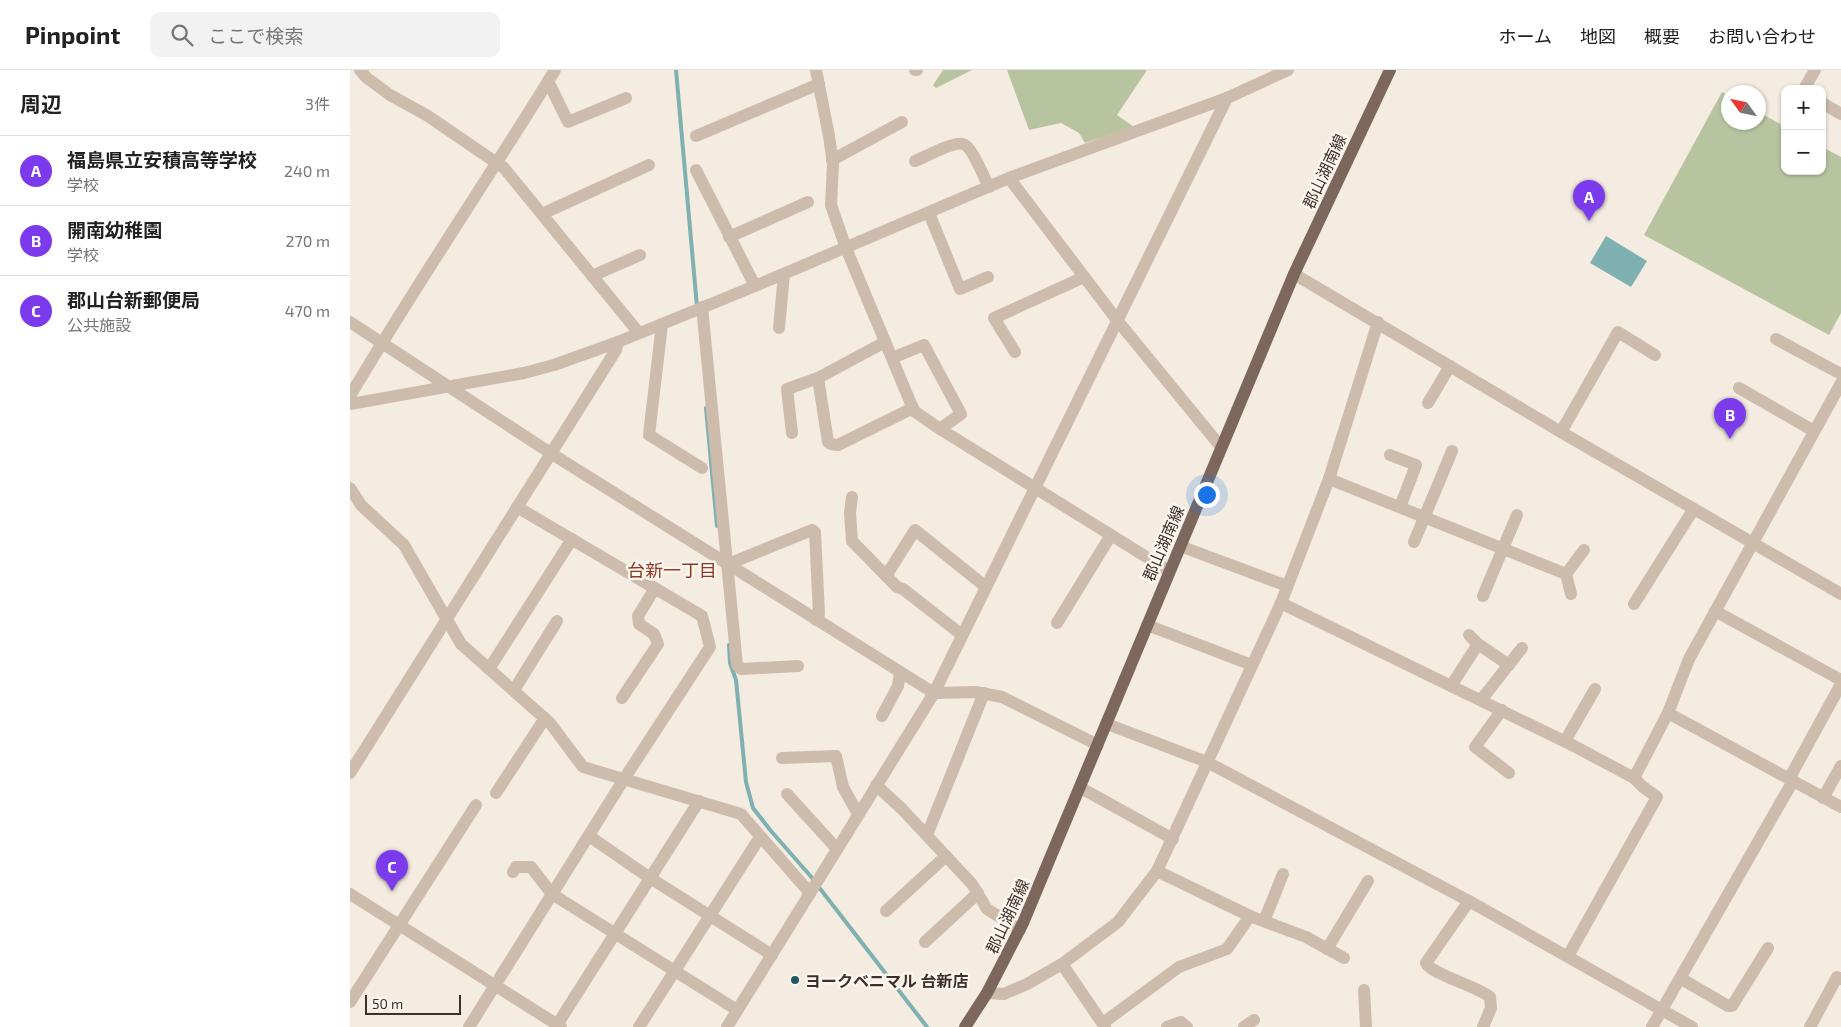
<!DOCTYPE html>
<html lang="ja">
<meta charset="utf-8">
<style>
body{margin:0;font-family:"Exo 2","Noto Sans JP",sans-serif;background:#f2f2f2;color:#222}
.controls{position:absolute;right:15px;top:15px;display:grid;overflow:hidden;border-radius:10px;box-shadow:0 1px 4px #0004}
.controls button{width:45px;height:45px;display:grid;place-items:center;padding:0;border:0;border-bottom:1px solid #e0e0e0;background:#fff;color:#222;font:25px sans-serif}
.compass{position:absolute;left:1371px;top:15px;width:45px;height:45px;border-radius:50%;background:#fff;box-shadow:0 1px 4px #0004;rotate:303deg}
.scale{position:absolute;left:15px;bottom:12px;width:96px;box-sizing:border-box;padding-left:5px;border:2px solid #3b302b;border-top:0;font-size:14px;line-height:18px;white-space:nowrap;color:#3b302b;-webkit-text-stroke:4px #fbf5ee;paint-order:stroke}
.you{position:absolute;left:856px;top:424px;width:18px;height:18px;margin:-12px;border:4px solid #fff;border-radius:50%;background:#1a73e8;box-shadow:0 0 0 8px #1a73e833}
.badge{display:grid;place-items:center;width:32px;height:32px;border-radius:50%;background:#7c3aed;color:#fff;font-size:16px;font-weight:700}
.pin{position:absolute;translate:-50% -41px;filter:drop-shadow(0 1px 2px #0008)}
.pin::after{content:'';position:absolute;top:26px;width:18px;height:15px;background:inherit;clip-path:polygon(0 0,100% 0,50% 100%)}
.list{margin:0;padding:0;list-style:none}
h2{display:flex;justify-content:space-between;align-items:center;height:65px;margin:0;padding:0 20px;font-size:21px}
h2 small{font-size:16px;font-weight:400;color:#767676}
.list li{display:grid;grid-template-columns:32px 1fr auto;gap:15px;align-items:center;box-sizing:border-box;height:70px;padding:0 20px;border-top:1px solid #e0e0e0}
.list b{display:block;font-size:19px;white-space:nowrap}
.list p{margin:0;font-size:16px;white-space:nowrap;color:#767676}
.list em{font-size:16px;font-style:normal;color:#767676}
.icon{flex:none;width:28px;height:28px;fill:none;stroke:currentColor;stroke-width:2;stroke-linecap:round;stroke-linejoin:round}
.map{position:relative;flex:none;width:1491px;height:957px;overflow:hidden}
header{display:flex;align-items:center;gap:30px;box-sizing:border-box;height:70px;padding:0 25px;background:#fff;border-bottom:1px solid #e0e0e0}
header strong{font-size:24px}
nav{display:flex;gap:28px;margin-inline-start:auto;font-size:18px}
.search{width:350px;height:45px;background:#f2f2f2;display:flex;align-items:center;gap:12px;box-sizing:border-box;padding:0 18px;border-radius:10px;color:#767676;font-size:19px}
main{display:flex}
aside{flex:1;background:#fff}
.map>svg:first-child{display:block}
.green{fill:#b8c4a0}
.water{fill:#7fb0b2}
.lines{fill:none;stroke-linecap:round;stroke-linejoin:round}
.stream{stroke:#7fb0b2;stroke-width:4}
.minor{stroke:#cdbbac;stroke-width:12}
.primary{stroke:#7d675c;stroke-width:12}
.poi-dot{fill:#1f5a5e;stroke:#fbf5ee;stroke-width:2}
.labels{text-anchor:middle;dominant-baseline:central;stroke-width:5;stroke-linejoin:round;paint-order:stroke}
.street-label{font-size:16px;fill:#3b302b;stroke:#fbf5ee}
.poi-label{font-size:16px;font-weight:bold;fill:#3b302b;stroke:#fbf5ee;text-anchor:start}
.neighbourhood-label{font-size:18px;fill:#8c3b22;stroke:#fbf5ee}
</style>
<header>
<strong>Pinpoint</strong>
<div class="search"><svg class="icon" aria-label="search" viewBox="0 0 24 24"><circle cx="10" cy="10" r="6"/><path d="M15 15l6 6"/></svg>ここで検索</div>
<nav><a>ホーム</a><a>地図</a><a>概要</a><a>お問い合わせ</a></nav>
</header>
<main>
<aside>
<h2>周辺<small>3件</small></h2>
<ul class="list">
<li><span class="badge">A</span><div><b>福島県立安積高等学校</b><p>学校</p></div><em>240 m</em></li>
<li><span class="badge">B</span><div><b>開南幼稚園</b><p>学校</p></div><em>270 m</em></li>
<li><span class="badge">C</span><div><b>郡山台新郵便局</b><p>公共施設</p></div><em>470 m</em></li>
</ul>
</aside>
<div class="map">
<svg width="1491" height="957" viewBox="0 0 1491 957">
<rect width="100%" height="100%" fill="#f4ebe1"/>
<g class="green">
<path d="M 593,0 L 622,0 L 586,18 L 583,15 Z"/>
<path d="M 657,0 L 797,0 L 767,45 L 784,57 L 735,73 L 729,63 L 711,53 L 679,60 Z"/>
<path d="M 1372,22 L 1378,26 L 1378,52 L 1408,52 L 1409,42 L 1435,57 L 1435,101 L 1472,101 L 1472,77 L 1491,87 L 1491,243 L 1479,265 L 1294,165 Z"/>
</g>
<path class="water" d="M 1256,166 L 1297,191 L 1281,217 L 1240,193 Z"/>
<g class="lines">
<g class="stream">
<path d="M 326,0 L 347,237"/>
<path d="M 356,338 L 367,456"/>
<path d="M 379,575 L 380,593 L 386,610 L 396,712 L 403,738 L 421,761 L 464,810"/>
<path d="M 468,816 L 577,957"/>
</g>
<g class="minor">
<path d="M 10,0 L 17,8 L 40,25 L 78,46 L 154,98 L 289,263"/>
<path d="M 466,0 L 479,66 L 483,94 L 481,135 L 496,178 L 564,341 L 590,359 L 819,501"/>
<path d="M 565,0 L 567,0"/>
<path d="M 198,11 L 218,52 L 276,28"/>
<path d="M 1454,19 L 1465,0"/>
<path d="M 1472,33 L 1491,44"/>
<path d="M 346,66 L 469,14"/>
<path d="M 482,90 L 552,52"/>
<path d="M 565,91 C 575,87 604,71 613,74 C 622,76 634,108 639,117"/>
<path d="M 346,100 L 405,216"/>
<path d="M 659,108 L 767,250 L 871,377"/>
<path d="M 579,143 L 610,219 L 638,207"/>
<path d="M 192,144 L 299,95"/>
<path d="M 379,167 L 458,132"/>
<path d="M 944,204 L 1211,362 L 1491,524"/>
<path d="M 242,206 L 290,185"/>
<path d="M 352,237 L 387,595 L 391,599 L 448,596"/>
<path d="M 0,252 L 202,384 L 584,623 L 626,622 L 652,627 L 748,675"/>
<path d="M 312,254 L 299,365 L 352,398"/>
<path d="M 429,258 L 434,204"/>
<path d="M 1426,269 L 1491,304"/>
<path d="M 665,282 L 644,248 L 734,207"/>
<path d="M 542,288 L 574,275 L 611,344 L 590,359"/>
<path d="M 468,308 L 478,372 L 481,374 L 488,375 L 563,338"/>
<path d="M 1389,318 L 1464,361"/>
<path d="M 0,326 C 65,216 138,109 205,0"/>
<path d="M 1078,333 L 1100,296"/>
<path d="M 0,334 L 174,303 L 204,295 L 268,272 L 405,216 L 659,108 L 877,28 L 938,0"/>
<path d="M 1211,362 L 1268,262 L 1305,285"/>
<path d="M 442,363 L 437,319 L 468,308 L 535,272"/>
<path d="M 1040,385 L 1066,395 L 1050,437"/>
<path d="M 979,409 L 1216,504 L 1234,480"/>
<path d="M 0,418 L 11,435 L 54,475 L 111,574 L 200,653 L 233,697 L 391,744 L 460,823"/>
<path d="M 502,427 L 500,443 L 502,471 L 547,517 L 553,519 L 612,565"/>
<path d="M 1064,472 L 1102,381"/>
<path d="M 830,476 L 937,516"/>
<path d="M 378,494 L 462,460 L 465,462 L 469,544 L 466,550"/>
<path d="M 1216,504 L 1221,524"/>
<path d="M 536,506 L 565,460 L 636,517"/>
<path d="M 1133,526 L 1167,445"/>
<path d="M 931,533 L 1224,676 L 1284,708 L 1293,717 L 1307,727 L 1218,886"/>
<path d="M 1284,534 L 1343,440"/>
<path d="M 1365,541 L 1491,610"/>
<path d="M 707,553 L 761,465"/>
<path d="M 797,555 L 902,595"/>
<path d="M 1119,565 L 1128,574 L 1159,595"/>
<path d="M 139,599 L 222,469"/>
<path d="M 1101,616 L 1128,574"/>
<path d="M 164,620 L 207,551"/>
<path d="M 272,628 L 308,574 L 304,564 L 289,554 L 288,546 L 305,518"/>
<path d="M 1131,630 L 1172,578"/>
<path d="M 1152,640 L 1125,677 L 1159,703"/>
<path d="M 1318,643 L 1491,737"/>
<path d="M 532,646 L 548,616 L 550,602"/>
<path d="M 757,654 L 857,692 L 1119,831 L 1342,957"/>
<path d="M 1215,671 L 1245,619"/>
<path d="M 432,688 L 486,686 L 493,717 L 508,744"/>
<path d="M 0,703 L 266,280 L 268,272"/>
<path d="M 1284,708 L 1318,643 L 1339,589 L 1491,313"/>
<path d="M 1439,709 L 1491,614"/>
<path d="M 526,715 L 552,739 L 622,814 L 637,839 L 670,860"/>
<path d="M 731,718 L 823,769"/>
<path d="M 146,723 L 195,648"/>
<path d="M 437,724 L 487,779"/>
<path d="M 1473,728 L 1491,696"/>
<path d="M 577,765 L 634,623"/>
<path d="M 239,766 L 300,808 L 422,885"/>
<path d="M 807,801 L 900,846 L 956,867 L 994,888"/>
<path d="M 163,802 L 166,797 L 181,797 L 202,824 L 387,940"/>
<path d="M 0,824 L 211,957"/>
<path d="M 1119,831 L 1076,893 C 1081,904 1127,916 1140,927 L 1141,938 L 1133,957"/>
<path d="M 536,841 L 596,786"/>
<path d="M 914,851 L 933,804"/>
<path d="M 575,872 L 628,823"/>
<path d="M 977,879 L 1018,811"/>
<path d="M 712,894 L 755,957"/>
<path d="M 1330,908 L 1378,936 L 1382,936 L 1418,878"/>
<path d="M 1014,920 L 1016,957"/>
<path d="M 637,923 L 654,924 L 677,914 L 712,894 L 768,852 L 807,801 L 931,533 L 979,409 L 1028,252"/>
<path d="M 0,932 L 126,735"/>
<path d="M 753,953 L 829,897 L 877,879 L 900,846"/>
<path d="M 207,955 L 349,731"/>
<path d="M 119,957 L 274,709 L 360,577 L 352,546 L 167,437"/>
<path d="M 289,957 L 410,767"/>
<path d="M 377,957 L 584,623 L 877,28"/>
<path d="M 817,957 L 831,952 L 837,957"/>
<path d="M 894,957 L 904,950"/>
<path d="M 1302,957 L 1443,711"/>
<path d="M 1460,957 L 1487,907 L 1491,909"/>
</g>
<path class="primary" d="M 615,957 L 637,923 L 673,853 L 944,204 L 1040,0"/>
</g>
<circle class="poi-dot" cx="445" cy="910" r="5"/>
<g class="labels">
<g class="street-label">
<text transform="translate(974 101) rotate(-65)">郡山湖南線</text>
<text transform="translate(813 473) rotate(-67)">郡山湖南線</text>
<text transform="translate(657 846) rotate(-65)">郡山湖南線</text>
</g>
<g class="poi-label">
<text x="455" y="910">ヨークベニマル 台新店</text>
</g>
<g class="neighbourhood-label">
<text x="322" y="500">台新一丁目</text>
</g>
</g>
</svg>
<div class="controls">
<button>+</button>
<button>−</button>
</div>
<svg class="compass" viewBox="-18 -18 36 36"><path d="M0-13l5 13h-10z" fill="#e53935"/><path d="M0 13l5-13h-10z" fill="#767676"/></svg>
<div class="scale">50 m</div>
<div class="you"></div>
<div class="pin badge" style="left:1239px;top:151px">A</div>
<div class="pin badge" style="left:1380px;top:369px">B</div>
<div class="pin badge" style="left:42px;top:821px">C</div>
</div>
</main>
